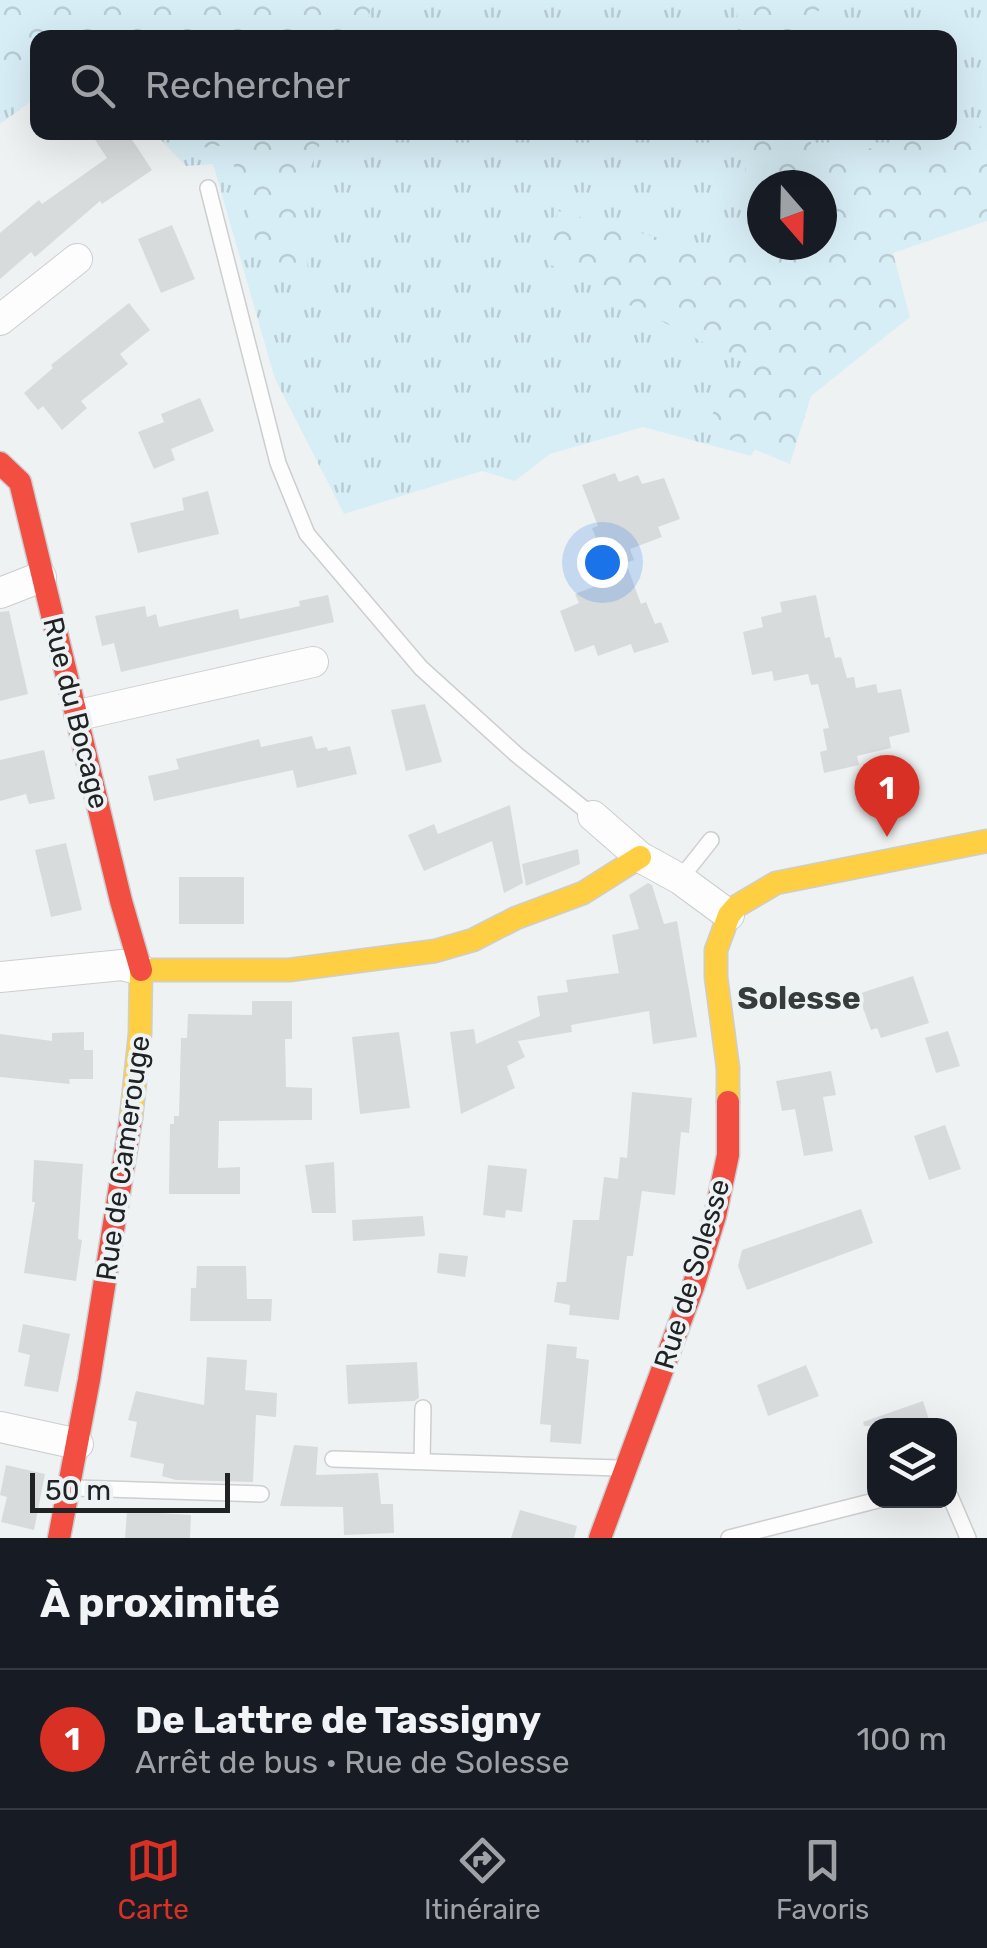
<!DOCTYPE html>
<html lang="fr">
<meta charset="utf-8">
<style>
body{margin:0;font-family:Rubik,sans-serif;background:#242831;color:#f1f3f6}
.controls{position:absolute;right:30px;bottom:30px;display:grid;overflow:hidden;border-radius:20px;box-shadow:0 10px 40px #0002}
.controls button{width:90px;height:90px;display:grid;place-items:center;padding:0;border:0;border-bottom:2px solid #363941;background:#171b24;color:#f1f3f6;font:50px sans-serif}
.compass{position:absolute;left:747px;top:170px;width:90px;height:90px;border-radius:50%;background:#171b24;box-shadow:0 10px 40px #0002;rotate:160deg}
.scale{position:absolute;left:30px;bottom:25px;width:200px;box-sizing:border-box;padding-left:10px;border:5px solid #202223;border-top:0;font-size:28px;line-height:35px;white-space:nowrap;color:#202223;-webkit-text-stroke:8px #edf3f5;paint-order:stroke}
.you{position:absolute;left:602px;top:562px;width:35px;height:35px;margin:-25px;border:8px solid #fff;border-radius:50%;background:#1a73e8;box-shadow:0 0 0 15px #1a73e833}
.badge{display:grid;place-items:center;width:65px;height:65px;border-radius:50%;background:#d93025;color:#fff;font-size:32px;font-weight:700}
.pin{position:absolute;translate:-50% -82px;filter:drop-shadow(0 2px 5px #0008)}
.pin::after{content:'';position:absolute;top:52px;width:35px;height:30px;background:inherit;clip-path:polygon(0 0,100% 0,50% 100%)}
.list{margin:0;padding:0;list-style:none}
h2{display:flex;justify-content:space-between;align-items:center;height:130px;margin:0;padding:0 40px;font-size:42px}
h2 small{font-size:32px;font-weight:400;color:#9ea1a6}
.list li{display:grid;grid-template-columns:65px 1fr auto;gap:30px;align-items:center;box-sizing:border-box;height:140px;padding:0 40px;border-top:2px solid #363941}
.list b{display:block;font-size:38px;white-space:nowrap}
.list p{margin:0;font-size:32px;white-space:nowrap;color:#9ea1a6}
.list em{font-size:32px;font-style:normal;color:#9ea1a6}
.icon{flex:none;width:55px;height:55px;fill:none;stroke:currentColor;stroke-width:2;stroke-linecap:round;stroke-linejoin:round}
.map{position:relative;flex:none;width:987px;height:1538px;overflow:hidden}
.search{position:absolute;background:#171b24;box-shadow:0 10px 40px #0002;left:30px;right:30px;top:30px;height:110px;display:flex;align-items:center;gap:25px;box-sizing:border-box;padding:0 35px;border-radius:20px;color:#9ea1a6;font-size:38px}
.sheet{height:270px;background:#171b24}
nav{display:flex;justify-content:space-around;align-items:center;box-sizing:border-box;height:140px;border-top:2px solid #363941;background:#171b24;font-size:28px;color:#9ea1a6}
nav a{display:grid;justify-items:center;gap:5px}
nav .on{color:#d93025}
.map>svg:first-child{display:block}
.grass{fill:url(#grass-tufts);fill-rule:evenodd}
.forest{fill:url(#forest-crowns);fill-rule:evenodd}
.building{fill:#d8dbdc}
.lines{fill:none;stroke-linecap:round;stroke-linejoin:round}
.lane-casing{stroke:#cccecf;stroke-width:18}
.street-casing{stroke:#cccecf;stroke-width:32}
.slow-casing{stroke:#cccecf;stroke-width:25}
.jam-casing{stroke:#cccecf;stroke-width:25}
.lane{stroke:#fdfdfd;stroke-width:15}
.street{stroke:#fdfdfd;stroke-width:30}
.slow{stroke:#ffcf43;stroke-width:22}
.jam{stroke:#f24e42;stroke-width:22}
.labels{text-anchor:middle;dominant-baseline:central;stroke-width:8;stroke-linejoin:round;paint-order:stroke}
.street-label{font-size:28px;fill:#202223;stroke:#edf3f5}
.quarter-label{font-size:32px;font-weight:bold;fill:#363b3c;stroke:#edf3f5}
</style>
<div class="map">
<svg width="987" height="1538" viewBox="0 0 987 1538">
<defs>
<pattern id="grass-tufts" width="24" height="20" patternUnits="userSpaceOnUse" patternTransform="scale(2.5)"><rect width="24" height="20" fill="#d8eef6"/><path d="M3 7l-1-3M5 7V3M7 7l1-3M15 17l-1-3M17 17v-4M19 17l1-3" fill="none" stroke="#b9ccd3"/></pattern>
<pattern id="forest-crowns" width="20" height="18" patternUnits="userSpaceOnUse" patternTransform="scale(2.5)"><rect width="20" height="18" fill="#d8eef6"/><path d="M2 6a3 3 0 1 1 6 0M12 15a3 3 0 1 1 6 0" fill="none" stroke="#b9ccd3"/></pattern>
</defs>
<rect width="100%" height="100%" fill="#eff2f3"/>
<path class="grass" d="M 0,0 L 987,0 L 987,198 L 897,203 L 751,456 L 643,427 L 550,454 L 515,481 L 482,471 L 344,514 L 275,379 L 213,164 L 186,166 L 154,133 L 950,132 L 950,38 L 38,38 L 37,97 L 0,124 ZM 762,185 L 822,185 L 822,245 L 762,245 Z"/>
<g class="forest">
<path d="M 0,0 L 375,0 L 360,37 L 38,38 L 37,73 L 4,96 L 0,80 Z"/>
<path d="M 737,0 L 838,0 L 813,14 L 812,37 L 738,38 Z"/>
<path d="M 983,126 L 987,154 L 987,221 L 893,253 L 910,317 L 811,396 L 790,464 L 704,429 L 742,362 L 549,264 L 558,211 L 731,257 L 762,219 L 743,163 L 742,133 L 811,133 L 811,160 ZM 762,185 L 822,185 L 822,245 L 762,245 Z"/>
<path d="M 173,133 L 324,133 L 296,206 L 308,268 L 261,260 L 228,145 L 188,149 Z"/>
</g>
<g class="building">
<path d="M 90,132 L 127,132 L 152,170 L 102,204 L 100,201 L 35,257 L 31,252 L 0,279 L 0,233 L 39,200 L 42,204 L 107,158 Z"/>
<path d="M 172,225 L 195,279 L 161,293 L 138,239 Z"/>
<path d="M 129,303 L 150,330 L 120,354 L 128,364 L 81,401 L 87,408 L 62,430 L 43,406 L 38,410 L 24,393 L 53,368 L 51,365 Z"/>
<path d="M 200,398 L 214,431 L 171,449 L 175,460 L 154,469 L 138,432 L 164,422 L 161,414 Z"/>
<path d="M 615,473 L 619,482 L 638,475 L 642,484 L 664,478 L 680,519 L 658,527 L 662,537 L 630,549 L 634,560 L 626,563 L 641,604 L 646,602 L 655,624 L 661,622 L 669,642 L 634,653 L 631,644 L 598,656 L 594,645 L 575,652 L 560,611 L 579,603 L 575,594 L 596,586 L 592,576 L 601,572 L 593,551 L 600,548 L 592,528 L 598,526 L 582,485 Z"/>
<path d="M 208,491 L 219,534 L 138,553 L 130,523 L 184,510 L 182,498 Z"/>
<path d="M 328,595 L 334,622 L 121,672 L 114,643 L 102,646 L 95,616 L 145,606 L 147,617 L 156,614 L 159,627 L 238,609 L 240,619 L 300,606 L 299,601 Z"/>
<path d="M 816,595 L 825,638 L 830,637 L 835,658 L 841,657 L 847,678 L 854,677 L 856,688 L 876,684 L 878,693 L 901,689 L 910,732 L 889,737 L 891,748 L 857,756 L 859,765 L 824,773 L 820,752 L 827,750 L 823,729 L 829,728 L 818,684 L 811,685 L 808,674 L 774,681 L 772,671 L 752,675 L 743,632 L 763,627 L 761,617 L 782,612 L 780,602 Z"/>
<path d="M 9,611 L 28,694 L 0,701 L 0,612 Z"/>
<path d="M 425,704 L 442,762 L 406,771 L 391,710 Z"/>
<path d="M 312,736 L 316,749 L 327,747 L 328,751 L 350,746 L 357,774 L 297,788 L 293,770 L 154,801 L 148,776 L 179,769 L 176,759 L 259,739 L 261,747 Z"/>
<path d="M 44,750 L 55,799 L 29,804 L 26,794 L 0,801 L 0,760 Z"/>
<path d="M 510,805 L 523,883 L 504,893 L 492,841 L 424,871 L 408,835 L 434,824 L 438,834 Z"/>
<path d="M 66,843 L 82,910 L 51,917 L 35,850 Z"/>
<path d="M 578,849 L 580,864 L 526,886 L 522,864 Z"/>
<rect x="179" y="877" width="65" height="47"/>
<path d="M 648,883 L 652,885 L 664,924 L 677,921 L 697,1037 L 653,1044 L 649,1011 L 571,1025 L 572,1032 L 518,1041 L 525,1057 L 507,1066 L 515,1088 L 461,1114 L 450,1032 L 474,1029 L 476,1044 L 540,1016 L 537,996 L 568,992 L 566,980 L 619,973 L 612,935 L 639,929 L 629,895 Z"/>
<path d="M 913,976 L 929,1023 L 881,1038 L 877,1028 L 871,1030 L 858,994 Z"/>
<path d="M 252,1001 L 292,1001 L 292,1039 L 285,1039 L 286,1087 L 312,1088 L 312,1120 L 219,1121 L 218,1168 L 240,1167 L 240,1194 L 169,1194 L 170,1124 L 174,1124 L 174,1116 L 179,1116 L 181,1038 L 187,1038 L 188,1014 L 252,1015 Z"/>
<path d="M 948,1031 L 960,1066 L 936,1073 L 925,1038 Z"/>
<path d="M 84,1032 L 84,1050 L 93,1050 L 93,1079 L 69,1079 L 70,1084 L 0,1077 L 0,1034 L 52,1041 L 52,1033 Z"/>
<path d="M 399,1032 L 410,1108 L 360,1114 L 352,1037 Z"/>
<path d="M 831,1071 L 836,1095 L 823,1097 L 833,1151 L 804,1156 L 795,1109 L 782,1111 L 776,1081 Z"/>
<path d="M 632,1092 L 692,1098 L 689,1133 L 681,1132 L 675,1195 L 642,1191 L 633,1256 L 627,1256 L 619,1320 L 569,1315 L 570,1305 L 554,1302 L 557,1282 L 566,1282 L 573,1220 L 599,1220 L 604,1177 L 618,1179 L 620,1157 L 627,1158 Z"/>
<path d="M 945,1125 L 961,1169 L 929,1180 L 914,1136 Z"/>
<path d="M 34,1160 L 83,1164 L 78,1239 L 82,1240 L 76,1281 L 24,1273 L 35,1202 L 32,1202 Z"/>
<path d="M 334,1162 L 336,1213 L 312,1213 L 305,1165 Z"/>
<path d="M 488,1165 L 527,1169 L 522,1212 L 506,1210 L 505,1218 L 483,1215 Z"/>
<path d="M 861,1209 L 873,1243 L 747,1290 L 738,1266 L 742,1250 Z"/>
<path d="M 423,1216 L 425,1236 L 353,1241 L 352,1220 Z"/>
<path d="M 439,1253 L 468,1256 L 465,1277 L 437,1273 Z"/>
<path d="M 197,1266 L 246,1266 L 247,1299 L 272,1299 L 271,1321 L 190,1321 L 191,1288 L 196,1288 Z"/>
<path d="M 23,1324 L 70,1334 L 58,1392 L 24,1386 L 30,1355 L 18,1352 Z"/>
<path d="M 547,1344 L 577,1347 L 576,1358 L 589,1360 L 581,1444 L 550,1442 L 551,1425 L 540,1424 Z"/>
<path d="M 207,1357 L 247,1360 L 245,1390 L 277,1393 L 276,1417 L 256,1415 L 253,1482 L 176,1480 L 162,1476 L 164,1464 L 130,1457 L 137,1422 L 128,1420 L 136,1391 L 204,1405 Z"/>
<path d="M 417,1362 L 419,1398 L 414,1401 L 348,1404 L 346,1365 Z"/>
<path d="M 806,1365 L 819,1396 L 768,1416 L 757,1385 Z"/>
<path d="M 923,1401 L 931,1426 L 864,1426 L 863,1422 Z"/>
<path d="M 294,1445 L 318,1447 L 316,1475 L 378,1473 L 381,1504 L 393,1504 L 394,1533 L 344,1535 L 343,1507 L 280,1506 Z"/>
<path d="M 6,1465 L 45,1474 L 34,1530 L 1,1522 L 7,1497 L 0,1495 Z"/>
<path d="M 520,1510 L 577,1526 L 574,1538 L 511,1538 Z"/>
<path d="M 127,1511 L 191,1515 L 190,1538 L 125,1538 Z"/>
</g>
<g class="lines">
<g class="lane-casing">
<g id="lane">
<path d="M 208,188 L 278,463 L 307,534 L 421,668 L 517,755 L 593,816"/>
<path d="M 680,879 L 711,840"/>
<path d="M 333,1459 L 619,1468"/>
<path d="M 422,1461 L 423,1408"/>
<path d="M 75,1488 L 261,1494"/>
<path d="M 950,1496 L 968,1538"/>
<path d="M 729,1538 L 878,1500"/>
</g>
</g>
<g class="street-casing">
<g id="street">
<path d="M 0,320 L 77,259"/>
<path d="M 0,593 L 41,577"/>
<path d="M 79,715 L 313,662"/>
<path d="M 593,816 L 640,857 L 680,879 L 729,915"/>
<path d="M 0,977 L 122,965 L 141,970"/>
<path d="M 0,1427 L 78,1444"/>
</g>
</g>
<g class="slow-casing">
<g id="slow">
<path d="M 728,1102 L 728,1068 L 716,977 L 716,950 L 729,915 L 737,906 L 776,883 L 987,841"/>
<path d="M 131,1118 L 140,1034 L 141,970 L 289,970 L 435,951 L 473,940 L 516,918 L 583,893 L 640,857"/>
</g>
</g>
<g class="jam-casing">
<g id="jam">
<path d="M 0,463 L 20,482 L 121,901 L 141,970"/>
<path d="M 59,1538 L 89,1380 L 131,1118"/>
<path d="M 600,1538 L 693,1287 L 715,1216 L 728,1155 L 728,1102"/>
</g>
</g>
<use href="#lane" class="lane"/>
<use href="#street" class="street"/>
<use href="#slow" class="slow"/>
<use href="#jam" class="jam"/>
</g>
<g class="labels">
<g class="street-label">
<text transform="translate(76 713) rotate(76)">Rue du Bocage</text>
<text transform="translate(123 1158) rotate(-82)">Rue de Camerouge</text>
<text transform="translate(692 1274) rotate(-73)">Rue de Solesse</text>
</g>
<g class="quarter-label">
<text x="799" y="998">Solesse</text>
</g>
</g>
</svg>
<div class="controls">
<button><svg class="icon" aria-label="layers" viewBox="0 0 24 24"><path d="M12 4l9 5-9 5-9-5zM3 14l9 5 9-5"/></svg></button>
</div>
<svg class="compass" viewBox="-18 -18 36 36"><path d="M0-13l5 13h-10z" fill="#e53935"/><path d="M0 13l5-13h-10z" fill="#9ea1a6"/></svg>
<div class="scale">50 m</div>
<div class="you"></div>
<div class="pin badge" style="left:887px;top:837px">1</div>
<div class="search"><svg class="icon" aria-label="search" viewBox="0 0 24 24"><circle cx="10" cy="10" r="6"/><path d="M15 15l6 6"/></svg>Rechercher</div>
</div>
<section class="sheet">
<h2>À proximité<small></small></h2>
<ul class="list">
<li><span class="badge">1</span><div><b>De Lattre de Tassigny</b><p>Arrêt de bus · Rue de Solesse</p></div><em>100 m</em></li>
</ul>
</section>
<nav>
<a class="on"><svg class="icon" aria-label="map" viewBox="0 0 24 24"><path d="M3 6l6-2 6 2 6-2v14l-6 2-6-2-6 2zM9 4v14M15 6v14"/></svg>Carte</a>
<a><svg class="icon" aria-label="directions" viewBox="0 0 24 24"><path d="M12 3l9 9-9 9-9-9zM9 14v-3h6M13 9l2 2-2 2"/></svg>Itinéraire</a>
<a><svg class="icon" aria-label="saved" viewBox="0 0 24 24"><path d="M7 4h10v16l-5-4-5 4z"/></svg>Favoris</a>
</nav>
